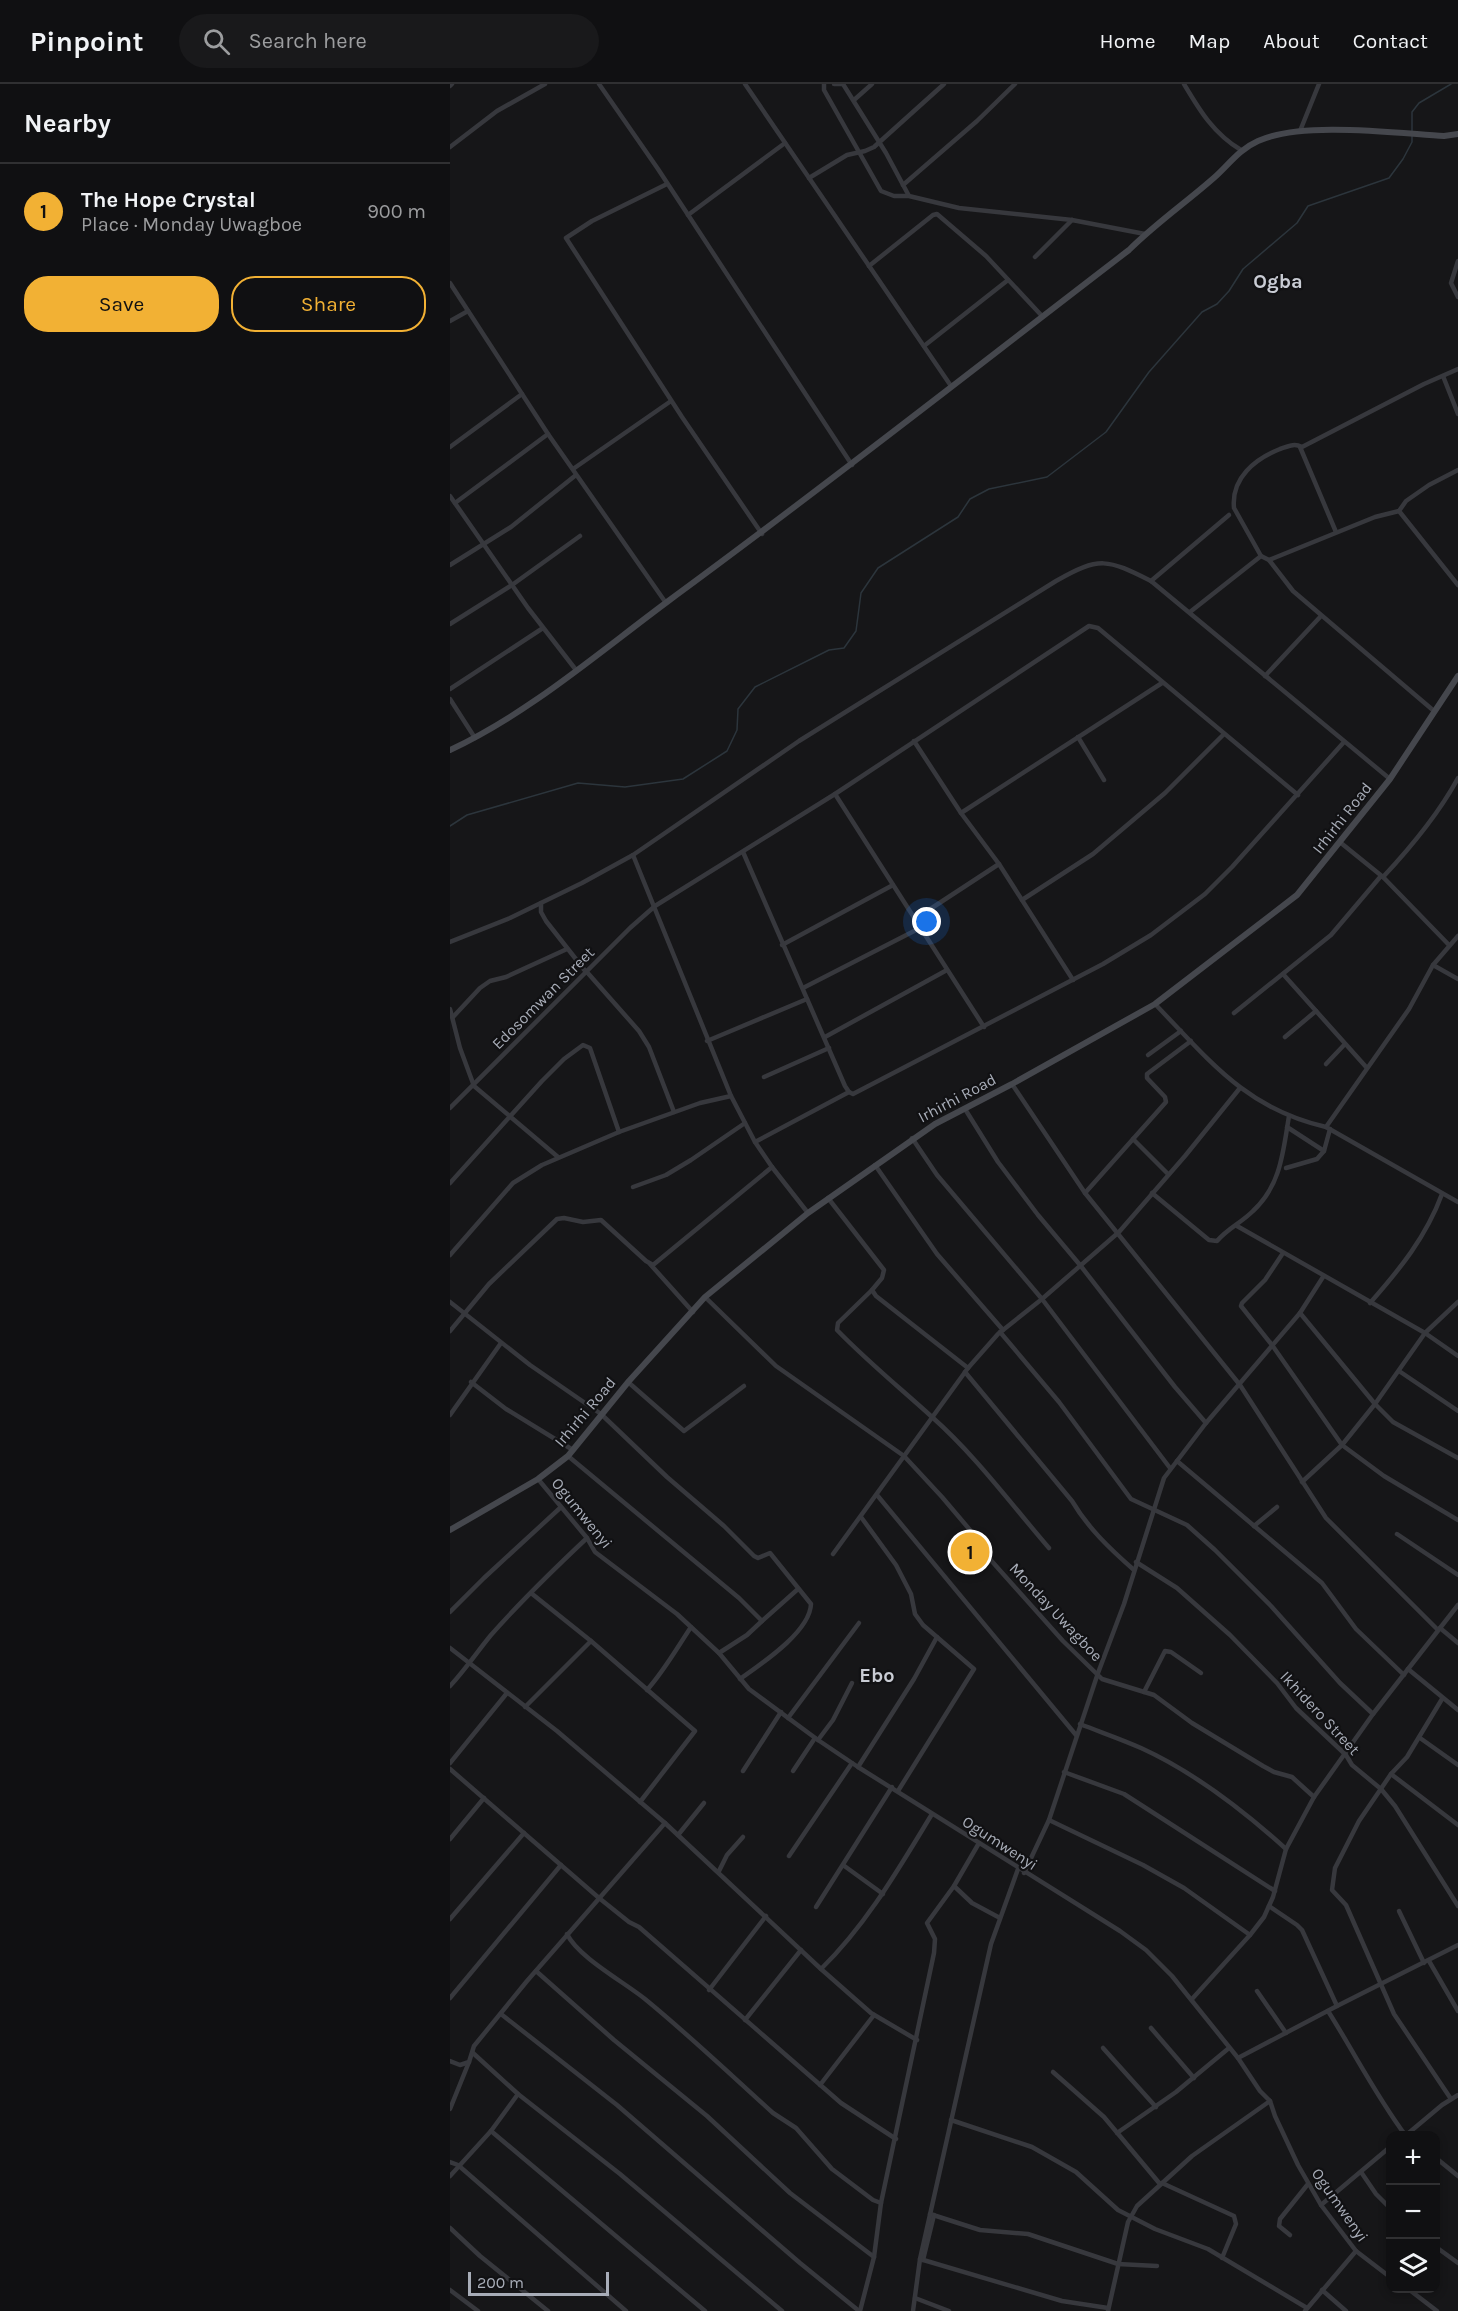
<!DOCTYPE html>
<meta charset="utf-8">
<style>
body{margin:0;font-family:Karla,sans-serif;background:#19191b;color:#f1f3f6}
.controls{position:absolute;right:18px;bottom:18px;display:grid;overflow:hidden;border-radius:12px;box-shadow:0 3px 9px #0003}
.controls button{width:54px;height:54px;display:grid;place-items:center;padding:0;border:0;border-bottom:2px solid #303032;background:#101012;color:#f1f3f6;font:30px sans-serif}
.scale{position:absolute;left:18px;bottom:15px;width:141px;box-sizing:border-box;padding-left:6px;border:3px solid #a8adb8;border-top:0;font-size:16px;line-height:21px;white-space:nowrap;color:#a8adb8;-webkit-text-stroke:4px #111113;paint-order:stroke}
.you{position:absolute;left:477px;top:838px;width:21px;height:21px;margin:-15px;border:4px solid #fff;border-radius:50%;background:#1a73e8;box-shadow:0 0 0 9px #1a73e833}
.badge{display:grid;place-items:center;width:39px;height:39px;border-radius:50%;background:#f2b134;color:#111;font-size:20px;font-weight:700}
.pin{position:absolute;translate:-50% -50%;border:3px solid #fff;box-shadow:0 2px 6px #0006}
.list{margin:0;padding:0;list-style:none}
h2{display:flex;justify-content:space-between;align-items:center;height:78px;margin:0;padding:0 24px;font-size:26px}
h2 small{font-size:20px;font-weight:400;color:#9c9d9f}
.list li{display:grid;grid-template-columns:39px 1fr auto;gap:18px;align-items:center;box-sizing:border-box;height:96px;padding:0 24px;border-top:2px solid #303032}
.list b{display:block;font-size:22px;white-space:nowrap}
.list p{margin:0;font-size:20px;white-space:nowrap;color:#9c9d9f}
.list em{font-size:20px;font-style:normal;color:#9c9d9f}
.actions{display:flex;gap:12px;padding:18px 24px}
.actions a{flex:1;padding:14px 0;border:2px solid #f2b134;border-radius:24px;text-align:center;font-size:21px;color:#f2b134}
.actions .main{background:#f2b134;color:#111}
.icon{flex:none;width:33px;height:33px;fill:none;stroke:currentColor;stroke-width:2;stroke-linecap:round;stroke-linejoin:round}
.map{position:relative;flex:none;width:1008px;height:2227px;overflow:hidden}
header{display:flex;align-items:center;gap:36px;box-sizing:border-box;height:84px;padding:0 30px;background:#101012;border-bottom:2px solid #303032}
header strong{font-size:28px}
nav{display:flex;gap:33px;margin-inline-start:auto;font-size:21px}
.search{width:420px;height:54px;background:#19191b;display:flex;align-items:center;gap:15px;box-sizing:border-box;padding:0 21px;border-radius:33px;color:#9c9d9f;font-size:22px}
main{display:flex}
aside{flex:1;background:#101012}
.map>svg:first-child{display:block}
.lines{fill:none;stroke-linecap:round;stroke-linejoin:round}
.stream{stroke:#2c353c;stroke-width:1.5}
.street{stroke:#37383d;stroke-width:4.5}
.secondary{stroke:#45474d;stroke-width:6}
.labels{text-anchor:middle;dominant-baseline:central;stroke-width:4.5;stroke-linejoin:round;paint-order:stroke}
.street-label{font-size:16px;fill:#a8adb8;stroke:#111113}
.quarter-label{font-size:20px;font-weight:bold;fill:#c9ccd4;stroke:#111113}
</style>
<header>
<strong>Pinpoint</strong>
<div class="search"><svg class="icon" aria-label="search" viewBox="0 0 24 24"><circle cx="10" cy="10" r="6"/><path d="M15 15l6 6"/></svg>Search here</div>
<nav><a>Home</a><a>Map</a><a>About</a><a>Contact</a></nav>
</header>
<main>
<aside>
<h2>Nearby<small></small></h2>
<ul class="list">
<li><span class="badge">1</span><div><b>The Hope Crystal</b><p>Place · Monday Uwagboe</p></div><em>900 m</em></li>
</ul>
<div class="actions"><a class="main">Save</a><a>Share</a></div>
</aside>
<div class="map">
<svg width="1008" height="2227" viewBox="0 0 1008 2227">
<rect width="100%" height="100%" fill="#161618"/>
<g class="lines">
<g class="stream">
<path d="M 962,47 L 962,28 L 969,19 L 1001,0"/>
<path d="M 0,742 L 17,731 L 128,699 L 175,703 L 233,695 L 277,667 L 287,646 L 288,625 L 305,603 L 379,566 L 394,564 L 406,547 L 411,509 L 428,484 L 508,433 L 520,415 L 539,405 L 597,393 L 656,348 L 699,288 L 752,228 L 767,220 L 779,207 L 793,185 L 847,139 L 858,122 L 939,94 L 953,75 L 962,58 L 962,52"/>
</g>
<g class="street">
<path d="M 149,0 L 208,85 L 402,381"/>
<path d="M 295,0 L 501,302"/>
<path d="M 374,0 L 374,6 L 431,107 L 444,112 L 458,112"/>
<path d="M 384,0 L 393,0"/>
<path d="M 393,0 L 436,69 L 459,112 L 509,124 L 622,136 L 695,150"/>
<path d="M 734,0 C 750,27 764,50 791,66"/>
<path d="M 0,2 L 2,0"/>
<path d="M 404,16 L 422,0"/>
<path d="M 850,47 L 869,0"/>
<path d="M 0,63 L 47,27 L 95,0"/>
<path d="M 359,94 L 397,71 L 415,67 L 424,63 L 494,0"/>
<path d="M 217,100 L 142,137 L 116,154 L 232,333 L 312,450"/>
<path d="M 453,101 L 527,37 L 565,0"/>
<path d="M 238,131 L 335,59"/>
<path d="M 585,173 L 622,136"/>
<path d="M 1008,177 L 1001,199 L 1008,213"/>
<path d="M 419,182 L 483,131 L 487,130 L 536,172 L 592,232"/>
<path d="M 0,199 L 98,350 L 216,519"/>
<path d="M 0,237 L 18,227"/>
<path d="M 474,262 L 558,196"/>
<path d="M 993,292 L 1008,330"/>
<path d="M 0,363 L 72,310"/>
<path d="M 850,363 L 886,448"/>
<path d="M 123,385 L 221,317"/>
<path d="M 0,412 L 78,524 L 126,586"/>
<path d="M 5,419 L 98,350"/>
<path d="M 949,427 L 1008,501"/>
<path d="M 819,476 L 925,433 L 949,427 L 956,417 L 979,401 L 1008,386"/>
<path d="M 0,481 L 61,443 L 126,391"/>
<path d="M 701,497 L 779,431"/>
<path d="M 740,528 L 811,472"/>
<path d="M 0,540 L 62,501 L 130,452"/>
<path d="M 815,592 L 871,532"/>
<path d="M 0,605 L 93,544"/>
<path d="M 0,615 L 25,654"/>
<path d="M 984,627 L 843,507 L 819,476 L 811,472 L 784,424 C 781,394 805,375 830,365 C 839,362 844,359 852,363 L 974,300 L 1008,285"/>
<path d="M 628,653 L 654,696"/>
<path d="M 464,657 L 511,729 L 549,780"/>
<path d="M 385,710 L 534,943"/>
<path d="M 511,729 L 712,599"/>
<path d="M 891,759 L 933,793 L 999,861"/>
<path d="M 293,768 L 395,1002 L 399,1008 L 403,1010 L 653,880 L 701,851 L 755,810 L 782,783 L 894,658"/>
<path d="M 183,771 L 281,1012 L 305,1058 L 322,1083 L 358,1129"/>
<path d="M 933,793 C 961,763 988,731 1008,694"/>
<path d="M 572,816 L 643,770 L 715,709 L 774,650"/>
<path d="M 91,819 L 91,828 L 96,837 L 136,888"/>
<path d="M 465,835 L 549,780 L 623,896"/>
<path d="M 0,858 L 60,834 L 132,799 L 183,771 L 349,657 L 606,497 C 650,472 657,475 701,497 L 940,695"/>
<path d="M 332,861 L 443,801"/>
<path d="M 983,881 L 1008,895"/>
<path d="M 136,887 L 189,947 L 199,963 L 224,1028"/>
<path d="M 833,890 L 917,984"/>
<path d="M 353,904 L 470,844"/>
<path d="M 705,920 C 759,976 796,1025 876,1043 L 1008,1118"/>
<path d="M 0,925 L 10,964 L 24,1002 L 108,1073"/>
<path d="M 784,929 L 881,851 L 931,792"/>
<path d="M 3,933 L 30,904 L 40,897 L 56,893 L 117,865"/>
<path d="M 375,953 L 497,886"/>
<path d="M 835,953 L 866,927"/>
<path d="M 257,957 L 357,915"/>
<path d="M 698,971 L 731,947"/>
<path d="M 876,980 L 895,960"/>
<path d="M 314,993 L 379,964"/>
<path d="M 562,1000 L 635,1109 L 790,1301 L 876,1434 L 988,1546"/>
<path d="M 0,1024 L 180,844 L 205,822 L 385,710 L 639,542 L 648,544 L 848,711"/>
<path d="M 515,1025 L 548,1078 L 588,1131 L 630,1181 L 725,1303 L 756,1339"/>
<path d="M 837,1043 L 874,1067"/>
<path d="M 876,1043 L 959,925 L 983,881 L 1008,852"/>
<path d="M 462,1054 L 487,1091 L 592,1215 L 720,1384"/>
<path d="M 683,1055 L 718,1090"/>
<path d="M 305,1058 L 399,1008"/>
<path d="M 425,1081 L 487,1170 L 553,1246"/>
<path d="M 836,1084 L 867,1075 L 874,1067 L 880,1045"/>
<path d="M 0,1099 L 92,997 L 114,975 L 133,961 L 140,964 L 169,1048"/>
<path d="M 183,1103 L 216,1091 L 241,1076 L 295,1039"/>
<path d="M 635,1109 L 716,1018 L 715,1013 L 697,994 L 697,990 L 741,957"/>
<path d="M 702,1109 L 759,1156 L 767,1157 C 778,1144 791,1139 803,1127 C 831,1101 833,1068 839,1032"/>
<path d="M 378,1114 L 434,1186 L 432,1194 L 422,1206 L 426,1212 L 518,1284"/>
<path d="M 787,1142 L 975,1249 L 1008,1272"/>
<path d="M 833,1169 L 815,1196 L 792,1219 L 791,1222 L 822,1261 L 892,1361 L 934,1392 L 1008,1436"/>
<path d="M 0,1171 L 63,1099 L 92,1081 L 169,1048 L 250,1019 L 281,1012"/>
<path d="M 200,1180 L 243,1228"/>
<path d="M 422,1206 L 388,1239 L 387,1246 C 417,1277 450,1304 482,1333 C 526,1372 561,1420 599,1464"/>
<path d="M 255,1213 L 326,1282 L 454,1372 L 492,1413 L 520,1446 L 538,1473 L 613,1557 L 652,1595 L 704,1611 L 742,1639 L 813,1682 L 824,1688 L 842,1693 L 864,1713"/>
<path d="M 0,1218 L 80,1281 L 151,1330 L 217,1393 L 274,1442 L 304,1472 L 308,1474 L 320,1469 L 361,1520 C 360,1548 311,1580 290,1595"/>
<path d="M 920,1219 C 950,1185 976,1153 992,1110"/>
<path d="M 850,1229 L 925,1320 L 943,1338 L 1008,1374"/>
<path d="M 0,1247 L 39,1200 L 107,1135 L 114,1134 L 133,1138 L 151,1136 L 196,1177 L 203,1181 L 322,1083"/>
<path d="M 550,1248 L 609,1318 L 681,1415 L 737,1441 L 765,1466 L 821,1522 L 890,1599 L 923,1630"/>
<path d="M 949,1287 L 1008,1327"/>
<path d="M 515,1288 L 622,1417 C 638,1444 660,1465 684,1486"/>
<path d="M 21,1298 L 56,1325 L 123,1366"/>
<path d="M 178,1298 L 234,1347 L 294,1302"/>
<path d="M 0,1331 L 51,1259"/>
<path d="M 118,1372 L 289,1514 L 312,1537 L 297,1551 L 269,1569"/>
<path d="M 727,1377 L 872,1499 L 906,1545 L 954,1591"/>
<path d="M 88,1395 L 137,1454 L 145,1468 L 227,1530 L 269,1569 L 299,1605 L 368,1656 L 408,1683 L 670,1847 L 696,1866 L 722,1892 L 788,1974 L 810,2007 L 820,2017 L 825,2032 L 848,2081 L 871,2121 L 906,2167 L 940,2193"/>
<path d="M 852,1398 L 892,1361 L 925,1320 L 975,1249 L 1008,1218"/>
<path d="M 427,1411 L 626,1651"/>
<path d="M 411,1433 L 446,1481 L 461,1510 L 465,1530 L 473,1541 L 524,1585 L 448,1707"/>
<path d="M 804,1442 L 827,1423"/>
<path d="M 947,1450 L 1008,1491"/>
<path d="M 383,1470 L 518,1284 L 548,1250 L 592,1215 L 669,1148 L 735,1072 L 790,1004"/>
<path d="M 686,1478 L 727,1504 L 780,1551 L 827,1599 L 846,1624 L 896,1671 L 902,1681 L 931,1705 L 945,1722 L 1008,1822"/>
<path d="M 81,1509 L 141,1557 L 245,1647 L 190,1718"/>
<path d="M 0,1528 L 34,1494 L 110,1424"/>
<path d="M 312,1537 L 348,1505"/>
<path d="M 990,1544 L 1008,1559"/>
<path d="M 0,1564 L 107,1647 L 215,1739 L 371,1885 L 421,1929 L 467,1956"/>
<path d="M 958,1585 L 1008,1626"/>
<path d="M 0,1602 C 15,1586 27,1568 41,1551 C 71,1517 104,1485 137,1454"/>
<path d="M 197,1606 C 214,1587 227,1564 241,1543"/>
<path d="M 694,1608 L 715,1567 L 721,1568 L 751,1589"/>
<path d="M 992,1615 L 957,1673 L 941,1690 L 909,1737 L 885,1784 L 882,1806 L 896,1821 L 944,1930 L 1001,2015"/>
<path d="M 75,1623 L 141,1557"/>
<path d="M 338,1634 L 409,1539"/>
<path d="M 630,1640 C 650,1648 671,1655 691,1664 C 744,1688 793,1726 836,1765"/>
<path d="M 970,1654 L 1008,1681"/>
<path d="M 368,1656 L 383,1636 L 402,1599"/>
<path d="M 0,1679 L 57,1609"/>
<path d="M 408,1683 L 464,1595 L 487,1553"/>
<path d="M 0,1685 L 149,1814 L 179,1838 L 189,1843 L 391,2019 L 446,2055"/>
<path d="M 293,1687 L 331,1628"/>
<path d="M 343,1687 L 365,1654"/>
<path d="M 614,1688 L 674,1710 L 825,1807"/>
<path d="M 941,1690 L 1008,1741"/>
<path d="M 599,1736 L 693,1781 L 734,1804 L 800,1851"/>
<path d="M 228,1751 L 254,1719"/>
<path d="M 0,1755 L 34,1714"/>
<path d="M 339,1772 L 402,1679"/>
<path d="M 393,1781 L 433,1810"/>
<path d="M 269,1787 L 277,1771 L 293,1753"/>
<path d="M 574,1789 L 599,1736 L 648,1589 L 674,1520 L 714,1394 L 756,1339 L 850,1229 L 873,1193"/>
<path d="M 504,1802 L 522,1819 L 550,1834"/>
<path d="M 819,1822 L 847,1841 L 852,1846 L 887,1922"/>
<path d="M 366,1823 L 442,1703"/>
<path d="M 949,1827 L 974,1879"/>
<path d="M 0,1835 L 74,1749"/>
<path d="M 117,1850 C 128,1873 174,1898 195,1915 C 239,1951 281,1991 323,2029 L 346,2044 L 382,2085 L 423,2116 L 431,2119"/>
<path d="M 979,1877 L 1008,1927"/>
<path d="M 371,1885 C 417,1840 449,1784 482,1730"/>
<path d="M 86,1887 L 164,1956 L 257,2032 L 340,2109 L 424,2173"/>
<path d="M 259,1906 L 316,1832"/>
<path d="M 807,1907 L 836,1949"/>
<path d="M 0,1914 L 111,1781"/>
<path d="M 742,1915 L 800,1851 L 814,1833 L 823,1813 L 836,1765 L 864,1713 L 923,1630 L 1008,1521"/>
<path d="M 878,1927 C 904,1968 926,2012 956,2052"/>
<path d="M 51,1930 L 167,2021 L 350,2179 L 409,2227"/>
<path d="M 295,1936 L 351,1866"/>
<path d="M 701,1944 L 744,1994"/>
<path d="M 653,1964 L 706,2023"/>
<path d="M 23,1969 L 68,2010 L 170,2090 L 332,2227"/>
<path d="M 788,1974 L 887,1922 L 1008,1861"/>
<path d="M 0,1977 L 10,1981 L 19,1978 L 24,1962 L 77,1897 L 215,1739"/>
<path d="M 603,1988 L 654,2033 L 710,2100"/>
<path d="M 370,2001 L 424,1931"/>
<path d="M 0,2025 L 19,1978"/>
<path d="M 501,2036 L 582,2063 L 626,2088 L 668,2126 L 705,2145 L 758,2165 L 857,2224"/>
<path d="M 41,2047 L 255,2227"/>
<path d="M 667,2049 L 726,2008 L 779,1964"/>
<path d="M 955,2052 L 992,2021 L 1008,2011"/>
<path d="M 986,2074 L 1008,2092"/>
<path d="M 0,2078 L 8,2081 L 176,2227"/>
<path d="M 911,2088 L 926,2110 L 940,2124"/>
<path d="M 0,2092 L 41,2047 L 68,2010"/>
<path d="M 712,2099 L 784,2132 L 786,2140 L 772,2174"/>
<path d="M 871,2121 L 940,2063"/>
<path d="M 480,2130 L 530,2146 L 578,2150 L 668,2180 L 707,2182"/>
<path d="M 0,2144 L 30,2172 L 98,2227"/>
<path d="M 840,2151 L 829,2142 L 830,2135 L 858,2100"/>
<path d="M 986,2163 L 1008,2179"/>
<path d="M 470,2175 L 612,2217 L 658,2224"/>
<path d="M 473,2176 L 484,2131"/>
<path d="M 957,2204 L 987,2227"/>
<path d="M 0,2206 L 28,2227"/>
<path d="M 872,2206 L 896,2227"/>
<path d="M 465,2214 L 499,2227"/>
<path d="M 410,2227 L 424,2173 L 431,2119 L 484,1869 L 485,1855 L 477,1839 L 504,1802 L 529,1759"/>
<path d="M 463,2227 L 470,2175 L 541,1860 L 568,1785"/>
<path d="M 658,2227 L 678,2138 L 687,2122 L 742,2072 L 820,2017"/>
<path d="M 855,2227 L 906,2167"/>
</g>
<g class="secondary">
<path d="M 0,666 C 79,629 147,570 217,518 C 373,404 525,284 679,166 C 706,139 738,117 766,92 C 780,79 790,65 808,57 C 851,37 945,49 994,52 L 1008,50"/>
<path d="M 0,1446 L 88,1395 L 118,1372 L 179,1297 L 255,1213 L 358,1129 L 485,1040 L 562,1000 L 705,920 L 847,811 L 940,695 L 1008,592"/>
</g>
</g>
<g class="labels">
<g class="street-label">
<text transform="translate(892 734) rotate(-52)">Irhirhi Road</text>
<text transform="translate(93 914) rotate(-45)">Edosomwan Street</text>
<text transform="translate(507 1014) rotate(-28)">Irhirhi Road</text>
<text transform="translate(135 1328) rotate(-50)">Irhirhi Road</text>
<text transform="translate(132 1429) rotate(51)">Ogumwenyi</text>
<text transform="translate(606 1528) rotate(47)">Monday Uwagboe</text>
<text transform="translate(870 1629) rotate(47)">Ikhidero Street</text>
<text transform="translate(550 1759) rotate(33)">Ogumwenyi</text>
<text transform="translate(890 2121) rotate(55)">Ogumwenyi</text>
</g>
<g class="quarter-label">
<text x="828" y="197">Ogba</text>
<text x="427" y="1591">Ebo</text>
</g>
</g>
</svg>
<div class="controls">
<button>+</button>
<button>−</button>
<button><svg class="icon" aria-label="layers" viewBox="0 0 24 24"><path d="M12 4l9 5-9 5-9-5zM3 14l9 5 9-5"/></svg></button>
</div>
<div class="scale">200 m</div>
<div class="you"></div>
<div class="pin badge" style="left:520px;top:1468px">1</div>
</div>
</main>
